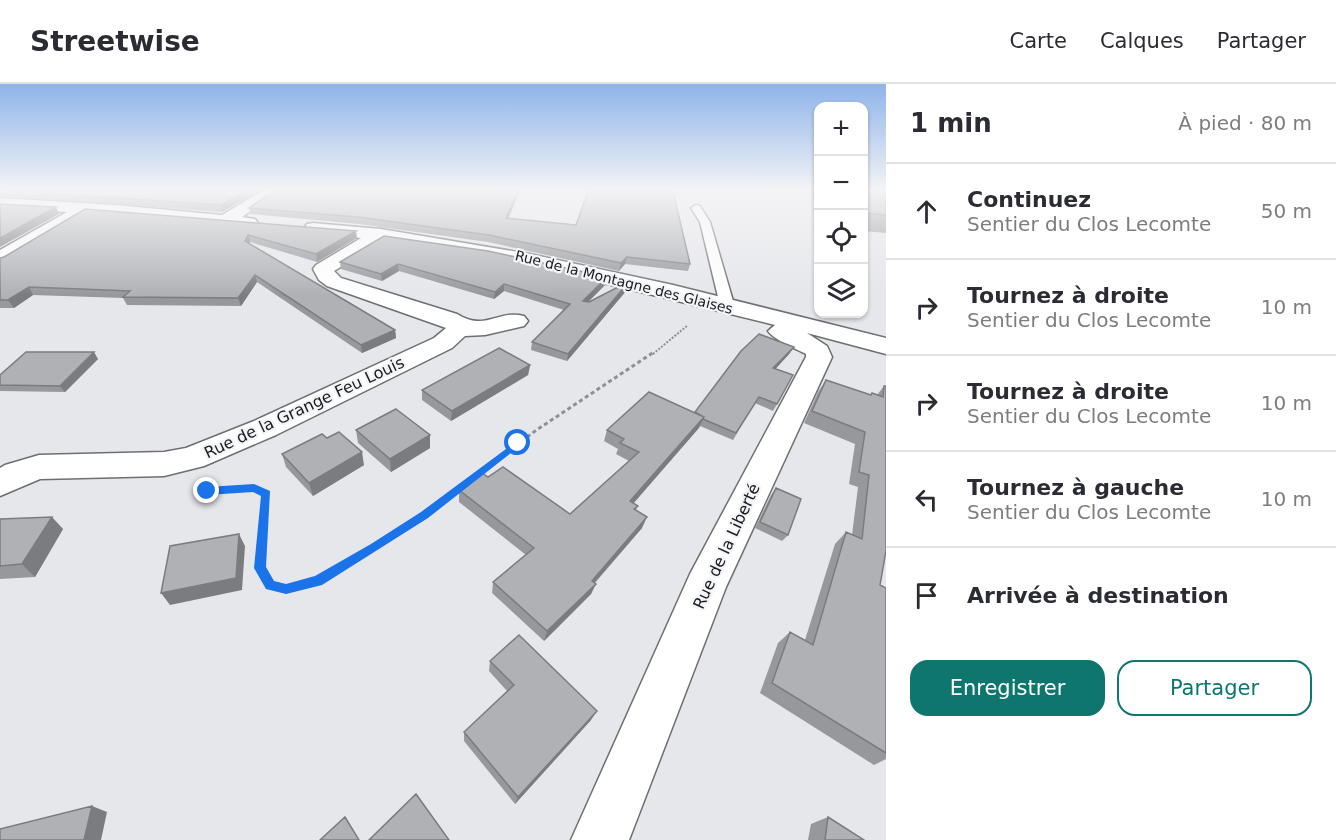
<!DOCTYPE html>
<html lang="fr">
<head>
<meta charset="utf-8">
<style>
  :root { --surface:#fff; --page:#f2f2f3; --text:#2b2b33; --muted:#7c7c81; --line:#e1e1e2; --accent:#0f766e }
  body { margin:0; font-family:"DejaVu Sans",sans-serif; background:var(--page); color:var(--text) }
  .controls { position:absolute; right:18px; top:18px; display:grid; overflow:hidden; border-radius:12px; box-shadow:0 2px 4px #0004 }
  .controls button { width:54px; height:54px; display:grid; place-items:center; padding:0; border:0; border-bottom:2px solid var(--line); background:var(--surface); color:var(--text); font:30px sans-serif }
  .stop { position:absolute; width:18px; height:18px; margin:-14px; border:4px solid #1a73e8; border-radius:50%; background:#fff }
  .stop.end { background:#1a73e8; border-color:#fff; box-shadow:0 2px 6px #0008 }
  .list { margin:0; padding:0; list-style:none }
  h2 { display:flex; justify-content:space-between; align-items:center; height:78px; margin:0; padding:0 24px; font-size:26px }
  h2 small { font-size:20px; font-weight:400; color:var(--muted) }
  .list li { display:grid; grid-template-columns:39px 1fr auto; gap:18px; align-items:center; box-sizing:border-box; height:96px; padding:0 24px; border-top:2px solid var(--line) }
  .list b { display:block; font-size:22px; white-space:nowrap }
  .list p { margin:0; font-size:20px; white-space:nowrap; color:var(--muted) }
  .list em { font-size:20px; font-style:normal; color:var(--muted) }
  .actions { display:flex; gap:12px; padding:18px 24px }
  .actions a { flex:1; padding:14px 0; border:2px solid var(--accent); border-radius:18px; text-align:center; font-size:21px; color:var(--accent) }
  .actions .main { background:var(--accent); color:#fff }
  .icon { flex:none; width:33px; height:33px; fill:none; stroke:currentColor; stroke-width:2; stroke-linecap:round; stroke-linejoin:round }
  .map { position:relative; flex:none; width:886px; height:756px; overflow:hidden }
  header { display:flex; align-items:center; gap:36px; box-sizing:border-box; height:84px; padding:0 30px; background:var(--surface); border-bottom:2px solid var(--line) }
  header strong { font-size:28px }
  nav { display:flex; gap:33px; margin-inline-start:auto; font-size:21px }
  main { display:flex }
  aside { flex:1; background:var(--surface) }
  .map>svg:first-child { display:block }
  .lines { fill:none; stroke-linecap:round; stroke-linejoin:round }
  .lane-casing { stroke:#6e6f72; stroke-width:3 }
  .street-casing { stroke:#6e6f72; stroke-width:3 }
  .path-far2 { stroke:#8f9093; stroke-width:2; stroke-dasharray:2 1.5; stroke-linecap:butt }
  .path-far1 { stroke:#8f9093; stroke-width:3; stroke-dasharray:4 3; stroke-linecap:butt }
  .path { stroke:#8f9093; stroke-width:4.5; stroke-dasharray:5 4; stroke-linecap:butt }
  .lane { fill:#fff; fill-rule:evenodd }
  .street { fill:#fff; fill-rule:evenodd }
  .wall { fill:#97989c }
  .shaded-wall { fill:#7b7c7f }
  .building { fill:#b0b1b5; stroke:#7b7c7f; stroke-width:1.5 }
  .route { fill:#1a73e8 }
  .labels { text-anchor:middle; stroke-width:4.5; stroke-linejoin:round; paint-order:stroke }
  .far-street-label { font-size:14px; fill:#1a1b1c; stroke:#f4f5f9 }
  .street-label { font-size:16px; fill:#1a1b1c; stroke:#f4f5f9 }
</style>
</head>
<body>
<header>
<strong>Streetwise</strong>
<nav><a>Carte</a><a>Calques</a><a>Partager</a></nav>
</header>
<main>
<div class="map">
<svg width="886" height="756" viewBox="0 0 886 756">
  <rect width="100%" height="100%" fill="#e6e7eb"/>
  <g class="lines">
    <g class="lane-casing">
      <path id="lane" d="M696,121L700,122L710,138L733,217L730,226H720L718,223L719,217L700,138L691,124Z"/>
    </g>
    <g class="street-casing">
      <path id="street" d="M263,107H280L242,133L255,135L258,139L255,143L249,144L88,129L7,178L0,180V166L67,128L0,124V114L116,121L222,131Z
        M313,139L381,145L530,170L673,201L886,254V270L807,249L827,262L832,273L726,503L629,756H571L690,490L806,273V270C795,264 774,256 768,247L775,241L530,181L383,157L334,187L341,194L457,230C486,248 498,225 524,232L528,237L524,242L485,251L465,252L452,264L276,351L204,382L164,392L40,395L0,412V384L5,381L39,371L164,368L186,364L254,337L434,254L446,244L327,202L319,196L313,185L316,181L361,154L307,148L304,144L307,140Z"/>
    </g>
    <path class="path-far2" d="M653,270L688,241"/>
    <path class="path-far1" d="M476,390L538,345L654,268"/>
    <path class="path" d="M195,407L254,404L267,410L260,484L270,501L289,503L307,501L346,482L396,450L478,389"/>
    <use href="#lane" class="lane"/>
    <use href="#street" class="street"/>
  </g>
  <path class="wall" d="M0,107H260L222,128L0,112Z
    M520,107L508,135L690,180L688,187L625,180L619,187L488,158L359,140L250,130L249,124Z
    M808,107H819V120Z
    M864,107H886V149L864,147Z
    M85,125L357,154L317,178L250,158L249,159L395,246L396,254L362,269L257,198L241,222L127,221L123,214L33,211L14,224H0V174L4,173Z
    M384,152L605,201L588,218H589L627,200L626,207L567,277L531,266L532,258L564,226L504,207L494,215L399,187L382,197L341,185L340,178Z
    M790,269L775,285L777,320L773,327L755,319L733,356L700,342L633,419L638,422L636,426L642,444L595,499L591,510L544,557L492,509L493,498L526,471L459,418V406L488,393L570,430L629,377L616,370L618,365L604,357L607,346L695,328Z
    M98,275L65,308L0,307V291Z
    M530,281L528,291L451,337L422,316V306Z
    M826,296L870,311L872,309L877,311L884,302L880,501L886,504V675L874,681L760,609L778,559L790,548L805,556L835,460L846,448L852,451L858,403L849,400L855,360L804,339L818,308Z
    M356,346L430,364L391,388L358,359Z
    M327,354L364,381L313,412L286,383L282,370Z
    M776,404L788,451L782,457L755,444L771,411Z
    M0,435L63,445L35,493L0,495Z
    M490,577L591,636L515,720L464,657V648L507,607L489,587Z
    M828,733L864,756H808L811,740Z"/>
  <path class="shaded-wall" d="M247,107H260L222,128L221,121Z
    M518,107H520L505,141L506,134Z
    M56,123L59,130L0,163V154Z
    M356,147L357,154L317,178L316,170Z
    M248,151L250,158L247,164L245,157Z
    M627,173L625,180L619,187L621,179Z
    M398,180L399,187L382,197L381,190Z
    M255,191L257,198L241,222L238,214Z
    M607,193L605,201L582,224L583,217Z
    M504,200V207L494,215L495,208Z
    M627,200L626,207L567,277L568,270Z
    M29,203L33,211L14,224L8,216Z
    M395,246L396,254L362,269L361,261Z
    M794,263L790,269L770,291L773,284Z
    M94,268L98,275L65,308L60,302Z
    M530,281L528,291L451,337L452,327Z
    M704,333L699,344L626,428L630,417Z
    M430,351V364L391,388L390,375Z
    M362,368L364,381L313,412L309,399Z
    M52,433L63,445L35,493L22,480Z
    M647,433L642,444L587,507L592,497Z
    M239,450L245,462L242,506L170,521L161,509Z
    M596,500L591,510L544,557L547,547Z
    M597,627L591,636L515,720L518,713Z
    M92,722L107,728L101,756H84Z"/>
  <path class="building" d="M11,107H247L221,121Z
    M273,107H518L506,134L576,141L588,107H673L690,180L627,173L621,179L489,151L358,133L249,124Z
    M864,107H886V131L864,129Z
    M0,120L56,123L0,154Z
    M85,125L356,147L316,170L248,151L245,157L395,246L361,261L255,191L238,214L123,213L130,207L29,203L8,216H0V174L4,173Z
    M384,152L488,167L607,193L583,217L589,218L626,199L627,200L568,270L532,258L570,220L504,200L495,208L398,180L381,190L340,178Z
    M759,250L794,263L773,284L793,291L777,320L759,313L736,349L703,335L704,333L695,328L741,267Z
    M499,264L530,281L452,327L422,306Z
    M26,268H94L60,302L0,301V291Z
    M826,296L871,311L872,309L883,313L884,302H886V467L880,501L886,504V669L772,599L790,548L813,561L846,448L862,455L869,391L859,388L865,348L812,327Z
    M649,308L704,333L630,417L638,422L634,425L647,433L592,497L596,500L547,547L493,498L534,464L459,406L482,389L488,393L503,383L570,430L639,368L620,359L624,355L607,346Z
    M396,325L430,351L390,375L356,346Z
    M339,348L362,368L309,399L282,370L322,350L327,354Z
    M776,404L801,415L788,451L760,438Z
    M52,433L22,480L0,482V435Z
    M239,450L236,494L161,509L170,462Z
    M519,551L597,627L518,713L464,648L514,601L490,577Z
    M416,710L449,756H369Z
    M92,722L84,756H0V745Z
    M345,733L359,756H320Z
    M828,733L864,756H825Z"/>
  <linearGradient id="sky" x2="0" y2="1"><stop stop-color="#8eb4ea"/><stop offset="0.5" stop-color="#f4f4f6"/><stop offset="1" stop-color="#f4f4f6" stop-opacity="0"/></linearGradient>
  <rect width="886" height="212" fill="url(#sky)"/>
  <path class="route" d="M518,356L521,357V361L428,434L322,501L286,510L266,505L254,484L261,412L253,408L207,411L201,407L207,403L254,400L270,407L266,483L274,497L286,500L315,492L371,460L421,428Z"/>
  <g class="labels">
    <g class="far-street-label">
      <text transform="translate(624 198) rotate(14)" y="5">Rue de la Montagne des Glaises</text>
    </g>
    <g class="street-label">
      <text transform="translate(304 323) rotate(-25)" y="6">Rue de la Grange Feu Louis</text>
      <text transform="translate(726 462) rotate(-65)" y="6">Rue de la Liberté</text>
    </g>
  </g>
</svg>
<div class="controls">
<button>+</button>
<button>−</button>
<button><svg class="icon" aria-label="locate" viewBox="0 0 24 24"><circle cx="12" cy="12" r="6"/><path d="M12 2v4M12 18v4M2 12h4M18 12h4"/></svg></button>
<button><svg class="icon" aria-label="layers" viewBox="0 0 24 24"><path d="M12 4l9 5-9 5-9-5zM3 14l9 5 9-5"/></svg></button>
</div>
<div class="stop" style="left:518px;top:359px"></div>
<div class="stop end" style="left:207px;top:407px"></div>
</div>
<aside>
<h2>1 min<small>À pied · 80 m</small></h2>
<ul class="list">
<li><svg class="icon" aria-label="ahead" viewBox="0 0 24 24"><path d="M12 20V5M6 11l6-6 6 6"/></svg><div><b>Continuez</b><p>Sentier du Clos Lecomte</p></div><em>50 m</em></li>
<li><svg class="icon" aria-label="right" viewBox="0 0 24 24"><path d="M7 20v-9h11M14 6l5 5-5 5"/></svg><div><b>Tournez à droite</b><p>Sentier du Clos Lecomte</p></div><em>10 m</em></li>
<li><svg class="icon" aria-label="right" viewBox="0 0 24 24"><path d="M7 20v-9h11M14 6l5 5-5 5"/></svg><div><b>Tournez à droite</b><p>Sentier du Clos Lecomte</p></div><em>10 m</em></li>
<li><svg class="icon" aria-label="left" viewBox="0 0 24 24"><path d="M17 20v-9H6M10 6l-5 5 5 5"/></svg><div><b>Tournez à gauche</b><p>Sentier du Clos Lecomte</p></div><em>10 m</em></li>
<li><svg class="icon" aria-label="arrive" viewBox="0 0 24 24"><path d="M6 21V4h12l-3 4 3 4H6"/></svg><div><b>Arrivée à destination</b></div></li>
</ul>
<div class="actions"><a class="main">Enregistrer</a><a>Partager</a></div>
</aside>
</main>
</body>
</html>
